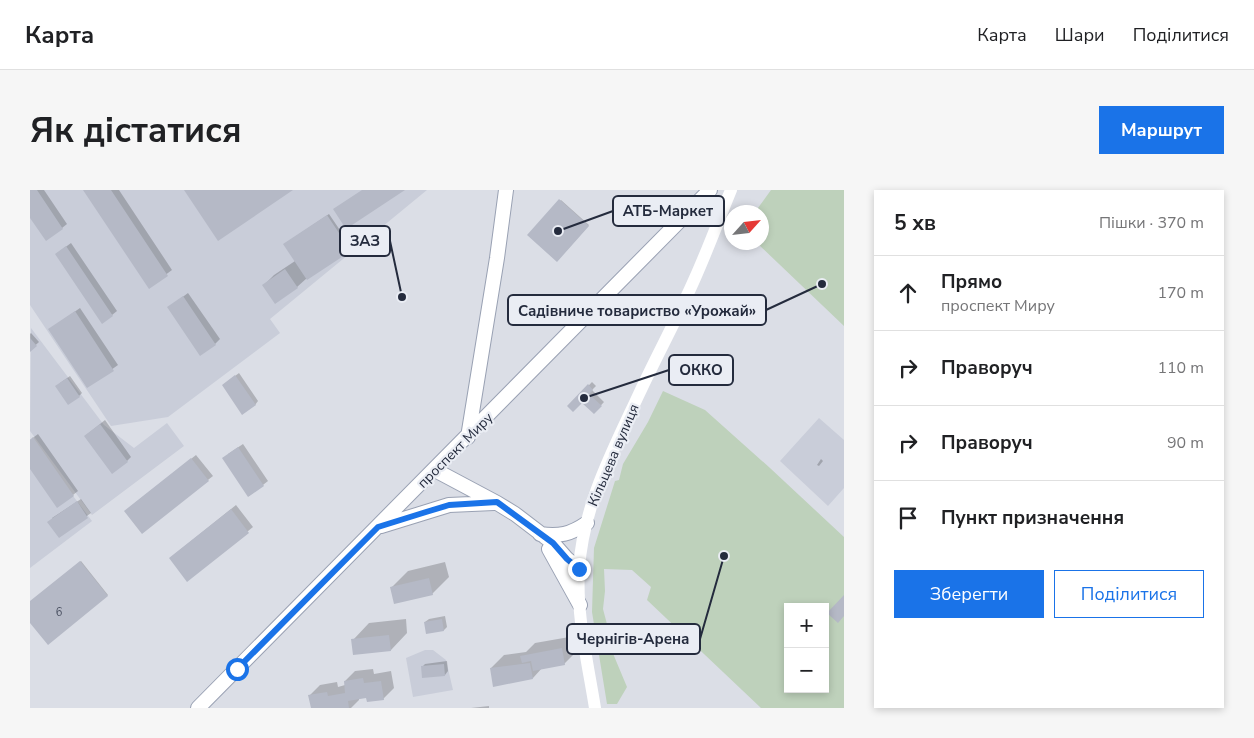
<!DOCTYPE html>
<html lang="uk">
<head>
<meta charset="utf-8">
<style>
  :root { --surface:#fff; --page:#f6f6f6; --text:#202124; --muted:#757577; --line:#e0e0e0; --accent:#1a73e8 }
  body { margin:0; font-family:"Nunito Sans",sans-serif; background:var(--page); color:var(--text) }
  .controls { position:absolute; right:15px; bottom:15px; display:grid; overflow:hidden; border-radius:0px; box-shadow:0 2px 8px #0003 }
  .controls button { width:45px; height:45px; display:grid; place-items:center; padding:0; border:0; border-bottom:1px solid var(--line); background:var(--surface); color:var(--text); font:25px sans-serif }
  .compass { position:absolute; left:694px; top:15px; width:45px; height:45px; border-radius:50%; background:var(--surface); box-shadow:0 2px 8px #0003; rotate:63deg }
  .stop { position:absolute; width:15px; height:15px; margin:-11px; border:4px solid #1a73e8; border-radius:50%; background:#fff }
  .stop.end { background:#1a73e8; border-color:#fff; box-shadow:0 1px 5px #0008 }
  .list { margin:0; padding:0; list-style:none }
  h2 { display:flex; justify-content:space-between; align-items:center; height:65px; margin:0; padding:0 20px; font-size:21px }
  h2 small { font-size:16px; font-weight:400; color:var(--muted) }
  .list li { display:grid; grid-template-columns:32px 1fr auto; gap:15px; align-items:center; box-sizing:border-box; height:75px; padding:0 20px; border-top:1px solid var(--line) }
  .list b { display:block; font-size:19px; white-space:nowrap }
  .list p { margin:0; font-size:16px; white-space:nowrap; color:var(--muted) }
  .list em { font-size:16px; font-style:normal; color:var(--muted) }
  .actions { display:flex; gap:10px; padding:15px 20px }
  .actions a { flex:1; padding:11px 0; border:1px solid var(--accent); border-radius:0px; text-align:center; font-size:18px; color:var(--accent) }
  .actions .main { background:var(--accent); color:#fff }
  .icon { flex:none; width:28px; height:28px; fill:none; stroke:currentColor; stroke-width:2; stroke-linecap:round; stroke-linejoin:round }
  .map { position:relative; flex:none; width:814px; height:518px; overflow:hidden; border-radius:0px }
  header { display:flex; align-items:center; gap:30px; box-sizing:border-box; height:70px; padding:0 25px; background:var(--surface); border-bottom:1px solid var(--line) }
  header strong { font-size:24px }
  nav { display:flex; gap:28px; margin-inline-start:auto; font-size:18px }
  .intro { display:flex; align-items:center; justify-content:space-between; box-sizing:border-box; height:120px; padding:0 30px }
  h1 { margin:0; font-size:35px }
  .button { padding:12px 22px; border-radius:0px; background:var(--accent); color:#fff; font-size:18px; font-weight:700 }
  main { display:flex; gap:30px; padding:0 30px }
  aside { flex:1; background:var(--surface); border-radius:0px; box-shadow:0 2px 8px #0003 }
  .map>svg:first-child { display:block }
  .built { fill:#c9cdd9 }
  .green { fill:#bed1bb; fill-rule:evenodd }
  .shadow { fill:#0003 }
  .building { fill:#b5b9c6 }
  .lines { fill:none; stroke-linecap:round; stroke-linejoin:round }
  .primary-casing { stroke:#99a1b3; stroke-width:16 }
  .secondary { stroke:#fff; stroke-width:12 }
  .primary { stroke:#fff; stroke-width:14 }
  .route { stroke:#1a73e8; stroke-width:6 }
  .labels { text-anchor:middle; stroke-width:4.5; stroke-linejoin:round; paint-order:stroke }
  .number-label { font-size:11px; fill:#484e5f }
  .street-label { font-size:14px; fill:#242b3d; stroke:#eaedf4 }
  .leader { fill:none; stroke:#242b3d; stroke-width:2 }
  .callout-dot { fill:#242b3d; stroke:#eaedf4; stroke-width:2 }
  .callout { fill:#eaedf4; stroke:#242b3d; stroke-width:2 }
  .callout-label { font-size:15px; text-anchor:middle; font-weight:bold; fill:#242b3d }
</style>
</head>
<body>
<header>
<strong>Карта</strong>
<nav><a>Карта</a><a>Шари</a><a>Поділитися</a></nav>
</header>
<div class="intro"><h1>Як дістатися</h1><a class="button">Маршрут</a></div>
<main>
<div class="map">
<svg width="814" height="518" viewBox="0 0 814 518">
  <rect width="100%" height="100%" fill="#dbdee6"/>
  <path class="built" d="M0,0H397L240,129L250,143L138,227L81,236L0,115Z
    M1,138L74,235L104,258L137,233L154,256L62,325L0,241Z
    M789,228L814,250V298L798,316L750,271Z
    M0,249L62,331L0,378Z
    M395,460H403L416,470L423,500L383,507L376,468Z"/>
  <path class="green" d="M741,0H814V136L727,53L732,52V22H725Z
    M633,201L675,220L740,278L814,347V518H731L617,410L621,397L602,380L574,379L575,401L573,419L578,438L579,454L597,497L587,514H577L562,422L564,358L585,291L589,290L593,274L618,232ZM758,417H795V499H758Z"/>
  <path class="shadow" d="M0,0H14L37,34L32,38L0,26Z
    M54,0H89L142,80L119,97Z
    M531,10L559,35L527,71L499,45Z
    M299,24L322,58L277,89V88L267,97L234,95L244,85L265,71L256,53Z
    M41,53L87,121L82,125L26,64Z
    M158,103L190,149L185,154L139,117Z
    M50,118L88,175L57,197L20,139Z
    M1,143L9,152L0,160V144Z
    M209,183L228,211L225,215L193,195Z
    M40,186L52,203L49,206L30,193Z
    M562,192L566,196L562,200L574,212L564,223L552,211L539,216Z
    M75,230L101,267L97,271L55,246Z
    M8,244L48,301L43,305L0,277V250Z
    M213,254L238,291L219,306L198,264Z
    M166,265L183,286L112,342L100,317Z
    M791,269L793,271L789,276L787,275Z
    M51,309L61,323L29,346L22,328Z
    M206,315L223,337L158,390L145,364Z
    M51,371L78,405L18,453L0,431V412Z
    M415,372L419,387L402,404L362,397L378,381Z
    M415,426L417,437L414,440L397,443L395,432L399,429Z
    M376,429L377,443L361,460L323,450L339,433Z
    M545,446L548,460L534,474L513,477L503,488L461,478L474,465L496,462L505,453Z
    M417,471L418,481L415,485L392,477L395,474Z
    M343,479L344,484L361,481L364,498L353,509L337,506L329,508V510L321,518H282L280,505L290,495L307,492L308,497L315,495V491L325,481Z
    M459,516V518H441Z"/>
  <path class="building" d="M0,0H7L33,39L16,51L0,28Z
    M53,0H81L138,86L119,99Z
    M154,0H263L188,51Z
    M332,0H375L316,39L303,19Z
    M529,9L559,36L527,72L497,45Z
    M297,25L321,61L277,90L253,54Z
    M36,56L83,126L72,134L25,64Z
    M255,79L268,98L245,114L232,95Z
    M153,106L186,155L170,166L137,117Z
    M45,121L84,181L57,198L18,139Z
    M0,148L7,156L0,162Z
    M205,185L226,215L212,225L192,195Z
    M37,188L50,207L38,215L25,196Z
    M558,194L563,200L559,204L572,216L564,224L552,213L543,222L537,216Z
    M70,234L98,272L82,284L54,246Z
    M3,247L44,306L27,318L0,279V250Z
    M208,257L234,296L218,307L192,268Z
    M161,268L179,291L112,344L94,321Z
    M47,311L58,328L29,348L17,332Z
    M201,319L219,343L157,392L139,368Z
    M50,371L78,406L18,455L0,433V411Z
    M399,388L403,405L364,414L360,397Z
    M814,405V426L808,433L797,423Z
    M412,429L414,441L396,444L394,432Z
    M359,445L361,461L323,465L321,449Z
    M532,458L535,475L503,481L501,471L492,473L490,466Z
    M500,473L503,489L463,497L460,478Z
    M414,474L415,486L392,488L391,476Z
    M333,488L334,493L351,491L354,510L337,512L336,508L318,511L319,518H281L278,505L297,502L298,506L315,503L314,491Z"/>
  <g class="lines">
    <g class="primary-casing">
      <path id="primary" d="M438,247L467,68L476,0
        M405,280L467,313L485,324L523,353L537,369L549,379
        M351,336L419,315L464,313
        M510,344C529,347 541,344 557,333
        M519,359L550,415
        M168,518L680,0"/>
    </g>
    <path class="secondary" d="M565,518C558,474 546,424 549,379C553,316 583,260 609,204C627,165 648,127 665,88C678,59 689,29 701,0"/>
    <use href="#primary" class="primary"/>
  </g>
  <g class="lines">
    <path class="route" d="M207,479L348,337L396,322L419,315L467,312L523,353L537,369L549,379"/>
  </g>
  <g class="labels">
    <g class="number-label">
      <text x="29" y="426">6</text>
    </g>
    <g class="street-label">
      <text transform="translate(425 260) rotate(-45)" y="5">проспект Миру</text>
      <text transform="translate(583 265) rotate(-67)" y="5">Кільцева вулиця</text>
    </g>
  </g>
  <path class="leader" d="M528 41L583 21M372 107L360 51M792 94L736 120M554 208L639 180M694 366L670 449"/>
  <g class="callout-dot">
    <circle cx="528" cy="41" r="5"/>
    <circle cx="372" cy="107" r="5"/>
    <circle cx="792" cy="94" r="5"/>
    <circle cx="554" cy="208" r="5"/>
    <circle cx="694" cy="366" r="5"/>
  </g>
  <g class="callout">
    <rect x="583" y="6" width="111" height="30" rx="5"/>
    <rect x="310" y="36" width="50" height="30" rx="5"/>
    <rect x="478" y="105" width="258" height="30" rx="5"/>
    <rect x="639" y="165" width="64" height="30" rx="5"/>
    <rect x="537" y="434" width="133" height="30" rx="5"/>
  </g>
  <g class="callout-label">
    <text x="638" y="26">АТБ-Маркет</text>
    <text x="335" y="56">ЗАЗ</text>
    <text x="607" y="126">Садівниче товариство «Урожай»</text>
    <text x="671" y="185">ОККО</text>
    <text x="603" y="454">Чернігів-Арена</text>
  </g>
</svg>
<div class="controls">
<button>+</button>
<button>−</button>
</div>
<svg class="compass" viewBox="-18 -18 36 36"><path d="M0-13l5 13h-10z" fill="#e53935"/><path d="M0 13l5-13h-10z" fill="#757577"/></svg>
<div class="stop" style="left:207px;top:479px"></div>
<div class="stop end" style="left:549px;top:379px"></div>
</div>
<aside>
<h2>5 хв<small>Пішки · 370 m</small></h2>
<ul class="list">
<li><svg class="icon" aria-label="ahead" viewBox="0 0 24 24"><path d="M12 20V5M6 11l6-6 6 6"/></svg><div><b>Прямо</b><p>проспект Миру</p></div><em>170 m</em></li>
<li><svg class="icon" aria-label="right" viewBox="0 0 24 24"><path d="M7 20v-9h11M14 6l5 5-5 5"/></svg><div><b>Праворуч</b></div><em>110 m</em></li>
<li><svg class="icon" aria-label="right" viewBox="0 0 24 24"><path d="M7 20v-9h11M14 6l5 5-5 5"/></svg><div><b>Праворуч</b></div><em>90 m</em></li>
<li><svg class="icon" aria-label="arrive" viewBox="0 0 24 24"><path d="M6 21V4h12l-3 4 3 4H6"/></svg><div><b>Пункт призначення</b></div></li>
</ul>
<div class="actions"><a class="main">Зберегти</a><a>Поділитися</a></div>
</aside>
</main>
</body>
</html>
